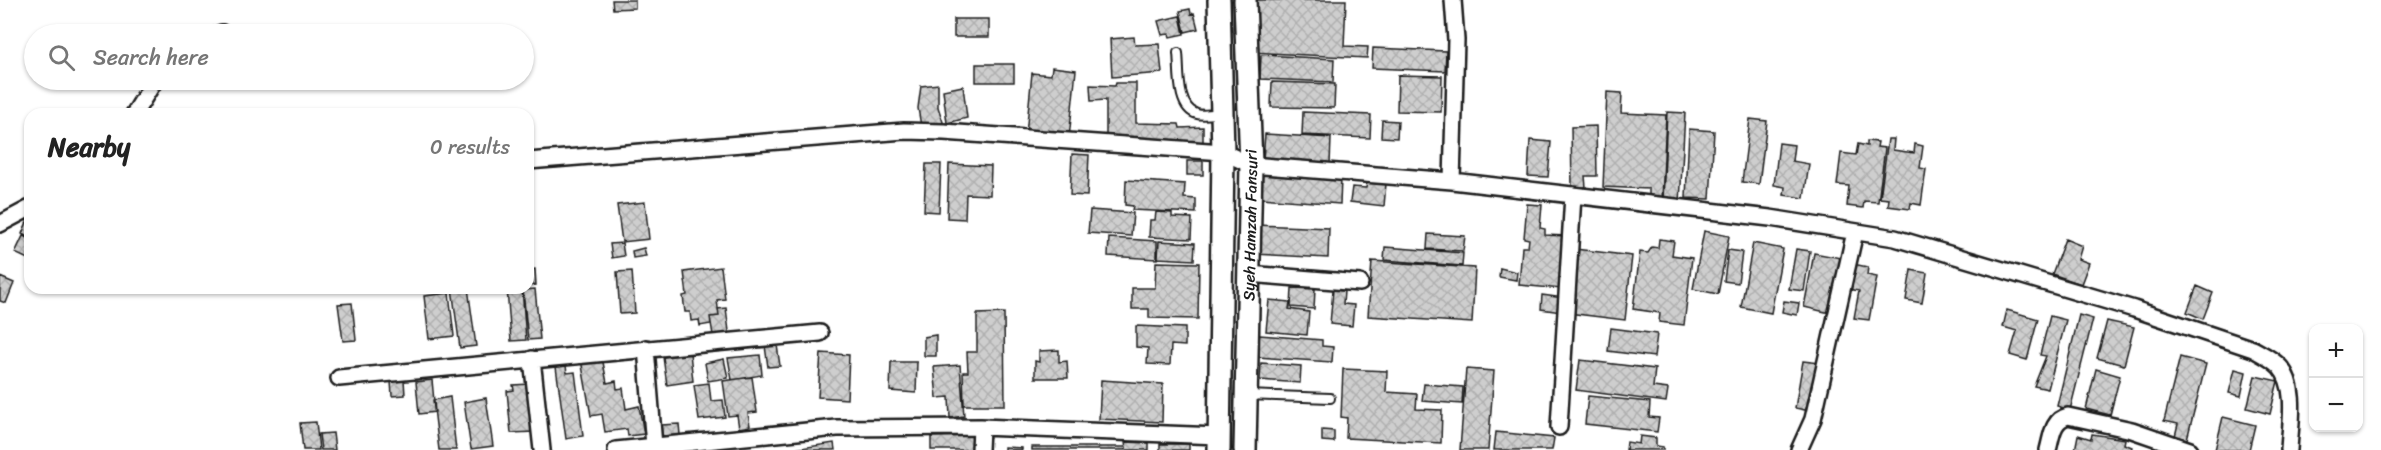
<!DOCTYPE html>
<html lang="en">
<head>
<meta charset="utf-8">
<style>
  :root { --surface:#fff; --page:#f6f6f6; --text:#222; --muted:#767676; --line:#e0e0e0 }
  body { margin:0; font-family:Sriracha,sans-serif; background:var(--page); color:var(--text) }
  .controls { position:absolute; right:18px; bottom:18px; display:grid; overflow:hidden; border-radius:12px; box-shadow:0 2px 4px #0004 }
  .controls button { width:54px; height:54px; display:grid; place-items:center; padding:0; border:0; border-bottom:2px solid var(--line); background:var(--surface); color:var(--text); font:30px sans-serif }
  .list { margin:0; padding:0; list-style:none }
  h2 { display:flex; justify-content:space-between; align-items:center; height:78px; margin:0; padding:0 24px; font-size:26px }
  h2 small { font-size:20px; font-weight:400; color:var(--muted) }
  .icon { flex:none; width:33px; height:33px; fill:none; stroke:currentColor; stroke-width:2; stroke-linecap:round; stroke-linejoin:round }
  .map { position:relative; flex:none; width:2381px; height:450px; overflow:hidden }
  .search { position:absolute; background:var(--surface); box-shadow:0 2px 4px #0004; left:24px; top:24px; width:510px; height:66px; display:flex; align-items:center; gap:15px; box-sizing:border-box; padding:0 21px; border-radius:33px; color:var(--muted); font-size:22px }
  .panel { position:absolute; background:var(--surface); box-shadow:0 2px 4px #0004; left:24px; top:108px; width:510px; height:186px; border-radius:18px }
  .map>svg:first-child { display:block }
  .building { fill:url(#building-cross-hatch); stroke:#1c1c1c; stroke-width:1.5 }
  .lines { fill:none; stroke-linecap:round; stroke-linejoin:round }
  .service-casing { stroke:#1c1c1c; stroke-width:12 }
  .minor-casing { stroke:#1c1c1c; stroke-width:20 }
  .secondary-casing { stroke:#1c1c1c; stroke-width:26 }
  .service { stroke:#fff; stroke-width:8 }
  .minor { stroke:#fff; stroke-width:15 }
  .secondary { stroke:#fff; stroke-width:21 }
  .labels { text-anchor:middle; stroke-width:4.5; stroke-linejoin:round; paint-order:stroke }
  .street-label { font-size:16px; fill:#1c1c1c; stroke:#fff }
</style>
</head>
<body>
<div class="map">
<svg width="2381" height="450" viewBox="0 0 2381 450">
  <defs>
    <pattern id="building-cross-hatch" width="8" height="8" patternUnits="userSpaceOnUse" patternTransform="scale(1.5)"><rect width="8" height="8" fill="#cecece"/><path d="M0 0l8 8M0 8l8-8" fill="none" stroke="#b0b0b0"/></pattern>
  </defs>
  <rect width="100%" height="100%" fill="#fff"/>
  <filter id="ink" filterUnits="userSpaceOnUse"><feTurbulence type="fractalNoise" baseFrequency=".0167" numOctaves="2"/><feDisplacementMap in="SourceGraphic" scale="12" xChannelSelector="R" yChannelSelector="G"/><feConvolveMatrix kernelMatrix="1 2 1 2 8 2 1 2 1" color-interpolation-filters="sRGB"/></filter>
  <g filter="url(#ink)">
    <path class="building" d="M612,0H635V8L613,9Z
      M1252,0H1346L1344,46L1368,47L1367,58L1250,52Z
      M1190,9L1191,14L1194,13L1198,29L1185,32L1180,11Z
      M1180,16L1184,34L1170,37L1169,34L1162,35L1158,21Z
      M954,19H989V37H954Z
      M1134,37L1135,45L1159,44L1162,73L1112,77L1110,39Z
      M1373,48L1446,51L1445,71L1372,68Z
      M1261,55L1334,59L1333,82L1260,79Z
      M976,64H1014V82H976Z
      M1052,67L1076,70L1069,138L1026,134L1032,73L1051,75Z
      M1398,75L1442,76L1441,112L1397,111Z
      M1272,82L1335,84L1334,108L1271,107Z
      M1116,83H1136V123L1179,124L1180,128L1203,127V145L1106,138V100L1091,101L1090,85L1115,86Z
      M938,84V107L944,125L921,126L918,108L921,86Z
      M963,86L967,118L947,123L943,90Z
      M1607,92L1622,93L1621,113L1666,115L1662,199L1649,198V189L1603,187Z
      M1303,112L1371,115L1370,138L1302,135Z
      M1667,112L1685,113L1680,202L1663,201Z
      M1750,119L1767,121L1759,184L1742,182Z
      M1382,120L1398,121L1397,138L1381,137Z
      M1596,126L1597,176H1585L1586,187H1572L1571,127Z
      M1689,129L1714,131L1710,199L1686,198Z
      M1265,134L1331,138L1330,164L1263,160Z
      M1888,139H1894L1893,150L1914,153L1915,144L1923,146L1920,168L1926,169L1921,205L1911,203L1910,209L1888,206L1889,199L1880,198Z
      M1530,140L1551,142L1548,177L1528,176Z
      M1867,141L1878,142L1877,147L1885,148L1878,202L1864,201L1863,208L1847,206L1849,186L1837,185L1841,153L1856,155L1858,144L1867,146Z
      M1779,143L1794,145L1792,161L1809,164L1804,198L1784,195L1785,187L1774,185Z
      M1072,154L1089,155L1087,196L1070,195Z
      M1187,161H1203V175H1187Z
      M926,164H941L939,212L924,211Z
      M949,164L991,166L990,195L966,194L965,219L947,218Z
      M1262,175L1341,179L1340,204L1261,198Z
      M1126,180L1185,184L1184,198L1196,199V213L1132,210L1133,206L1125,205Z
      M1367,182L1386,184L1384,206L1350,202L1352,187L1366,188Z
      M645,202L649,239L622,242L617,205Z
      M1527,204L1542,205L1540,228L1545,229V235L1566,236L1562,289L1519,285L1522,247H1528L1529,239L1524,238Z
      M1090,210L1133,213L1131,236L1088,233Z
      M1156,212L1172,213V217L1192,218L1191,239L1149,237L1150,220H1155Z
      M27,222L30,223V238L22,234Z
      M1256,225L1329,228L1328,258L1254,254Z
      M1704,231L1729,236L1718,294L1693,289Z
      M1428,234L1465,236L1463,251L1427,249Z
      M23,236L30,239V260L15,253Z
      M1109,238L1157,241V259L1108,256Z
      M1659,239L1674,241L1672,255L1692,258L1684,325L1659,322L1660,313L1633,309L1640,252L1648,253L1652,247L1658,248Z
      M2065,239L2082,246L2078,259L2089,263L2081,284L2052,274Z
      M1159,241L1195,243L1194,260L1158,258Z
      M622,243L624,256L612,258L610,244Z
      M1753,243L1783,249L1771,313L1741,307Z
      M1385,247L1463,253L1462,266L1384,260Z
      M644,248L646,256L633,258L632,251Z
      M1575,249L1632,256L1625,320L1568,313Z
      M1796,249L1810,251L1804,291L1789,289Z
      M1728,250L1742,252L1738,283L1724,281Z
      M1814,253L1841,258L1830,313L1804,307Z
      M1372,261L1475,268L1472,323L1368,316Z
      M1156,262L1199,263L1198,319L1149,318V309H1132V288H1155Z
      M1853,264L1868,267L1867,275L1877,277L1869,320L1854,318L1859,291L1848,289Z
      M721,267L725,299L717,300L719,316L710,317L711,324L700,326L699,320L691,321L690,312H685L683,296L687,295L684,272Z
      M1500,268L1517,272L1516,280L1499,277Z
      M535,269L536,285L528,286V270Z
      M1911,270L1927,273L1922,303L1906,300Z
      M632,271L635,313L620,314L617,272Z
      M0,277L14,283L6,303L0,301Z
      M2197,286L2213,293L2203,319L2187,312Z
      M452,288H468L476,346L460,348Z
      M507,288H522L526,340L511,341Z
      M1292,288L1315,289L1314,309L1291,307Z
      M535,289L540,339L528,340L523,290Z
      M1333,290L1344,291L1343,304L1354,305L1352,326L1330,324Z
      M449,293L454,336L429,339L424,296Z
      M1542,295L1563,298L1561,312L1541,309Z
      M1269,300L1290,302L1289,309L1309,312L1307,335L1266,331Z
      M1784,301L1799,303L1797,315L1782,312Z
      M352,303L356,340L343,341L338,304Z
      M726,308L730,339L714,341L710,317L719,316L718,309Z
      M2007,310L2038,319L2027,360L2010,355L2017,331L2003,327Z
      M1004,313L1005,405H964L963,372H968L967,352H977V314Z
      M2079,315L2093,319L2070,410L2057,406Z
      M2050,316L2066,320L2048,389L2034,386L2046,356L2040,355Z
      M2107,321L2134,327L2124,365L2097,358Z
      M1136,326L1185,328V346L1171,345L1170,365L1147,364L1148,348L1136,347Z
      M1611,328L1657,334L1654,357L1608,351Z
      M936,335V356H924V337Z
      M1259,335L1322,340V346L1333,347L1332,362L1257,357Z
      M777,345L780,366L768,367L765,346Z
      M1059,350V362L1067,361L1068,378H1035V361L1039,362V351Z
      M690,353L693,381L667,385L663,357Z
      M821,353L849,355L847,399L818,397Z
      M760,355L762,375L732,380L728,358Z
      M602,357L607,383L616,381L617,389L623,388L626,409L639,406L644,434L628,436L627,429L605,432L602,414L591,416L581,360Z
      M2180,357L2206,364L2187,439L2175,436L2178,424L2164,421Z
      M724,359L728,378L708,381L705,363Z
      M1580,360L1655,369L1653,387L1668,389L1666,402L1576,390Z
      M1803,361L1819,363L1810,411L1795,408Z
      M891,362H917L916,393L890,391Z
      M1261,363L1301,366L1300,383L1260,380Z
      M960,365L964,416L950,418L949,397L937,398L934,367Z
      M566,366L567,373L575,372L583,436L566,439L556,367Z
      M1343,369L1387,371L1386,392L1417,394L1416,409L1442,410L1441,443L1346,438L1347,418L1341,417Z
      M1466,369L1494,371L1488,450H1460Z
      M2096,369L2120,376L2110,415L2086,409Z
      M2235,369L2246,372L2241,396L2229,393Z
      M2255,376L2278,381L2270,414L2247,408Z
      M752,377L757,412L748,413L750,426L739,428L737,415L728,416L723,381Z
      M404,380L405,395L392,396L391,381Z
      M432,380L435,412L419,414L416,382Z
      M1101,380L1163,384L1162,422L1099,419Z
      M709,383L711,401L723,400L725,417L699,420L694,385Z
      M530,384L534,432L511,433L507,391L514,390L513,385Z
      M1424,384L1463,387L1462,404L1422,401Z
      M1588,396L1650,402L1649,417L1659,418L1657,432L1585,424Z
      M450,397L456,450H439L433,400Z
      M486,398L493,446L471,449L464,402Z
      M2223,417L2255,425L2249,450H2215Z
      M316,422L319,450H303L300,423Z
      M679,424L680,435L662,436L661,425Z
      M1322,430L1334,431V442L1322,441Z
      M1496,432L1554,438L1552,450H1494Z
      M333,433L335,450H321L319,434Z
      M2092,434L2125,439L2124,444L2132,447L2131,450H2075L2078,435L2091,439Z
      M975,436V450H931V437Z
      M1640,436L1656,438V446L1663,447V450H1626L1627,442L1639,444Z
      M1125,442L1149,443V450H1126Z
      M834,443L835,450H788Z
      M1160,444H1189V450H1160Z
      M1004,447L1022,448V450H1004Z
      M1032,447H1126V450H1032Z"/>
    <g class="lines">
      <g class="service-casing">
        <path id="service" d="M1178,53C1180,70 1176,108 1197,114C1203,116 1213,114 1221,113
          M1248,395L1330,398"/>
      </g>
      <g class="minor-casing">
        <path id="minor" d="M219,34L222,33
          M134,114L155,80
          M528,161L904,131L944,132L1223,152L1251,165L1452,181L1770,218L1895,238L2134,309L2253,349C2262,354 2273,359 2280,367C2298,387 2290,426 2289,450
          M1452,181L1456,40L1453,0
          M0,224L30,208
          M1249,274L1360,283
          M646,348L654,446
          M532,359L542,450
          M339,378L820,333
          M981,427L1219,436
          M1559,427L1573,195
          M616,450L837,428L981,427L980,450
          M1799,450L1813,419L1855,232
          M2048,450C2052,436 2052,420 2068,416L2132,430L2190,450"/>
      </g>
      <g class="secondary-casing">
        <g id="secondary">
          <path d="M1219,450L1223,152L1219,0"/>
          <path id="s1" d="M1245,450L1251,165L1245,0"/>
        </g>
      </g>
      <use href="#service" class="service"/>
      <use href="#minor" class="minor"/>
      <use href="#secondary" class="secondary"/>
    </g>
  </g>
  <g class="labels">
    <g class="street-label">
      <text dy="6" stroke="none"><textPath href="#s1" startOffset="225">Syeh Hamzah Fansuri</textPath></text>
    </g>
  </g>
</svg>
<div class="controls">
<button>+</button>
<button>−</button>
</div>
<div class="search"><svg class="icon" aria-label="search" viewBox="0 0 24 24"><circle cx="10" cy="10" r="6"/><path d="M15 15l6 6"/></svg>Search here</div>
<section class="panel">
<h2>Nearby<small>0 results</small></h2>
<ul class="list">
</ul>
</section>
</div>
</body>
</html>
